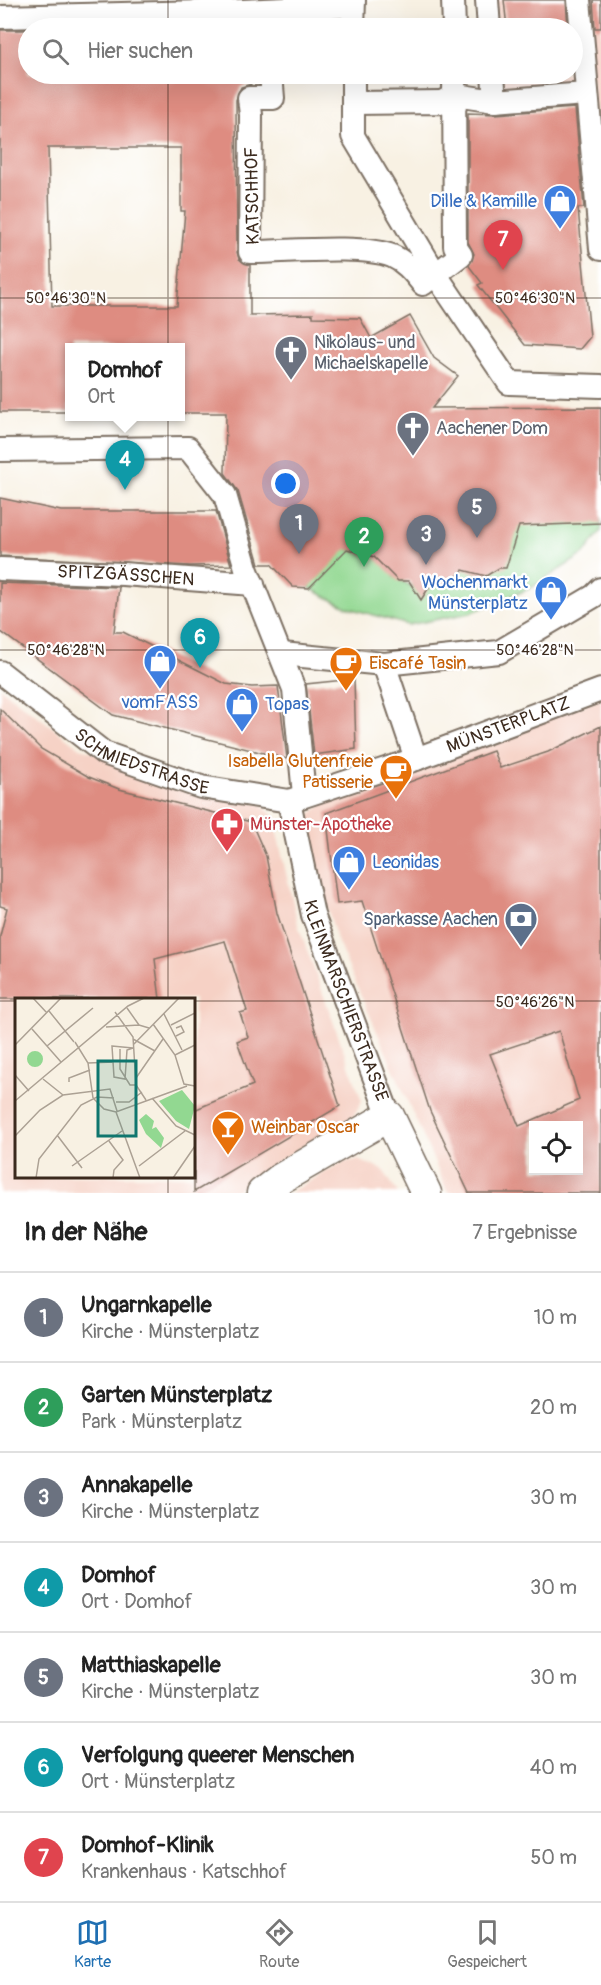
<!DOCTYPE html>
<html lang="de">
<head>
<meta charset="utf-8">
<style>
  :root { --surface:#fff; --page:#f6f6f6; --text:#222; --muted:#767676; --line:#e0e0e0; --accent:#1f6fb2 }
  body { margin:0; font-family:Pangolin,sans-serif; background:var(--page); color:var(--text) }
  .controls { position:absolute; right:18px; bottom:18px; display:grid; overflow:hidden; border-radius:0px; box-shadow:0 6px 24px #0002 }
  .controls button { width:54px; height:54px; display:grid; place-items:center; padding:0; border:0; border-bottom:2px solid var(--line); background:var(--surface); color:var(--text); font:30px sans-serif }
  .you { position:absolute; left:286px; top:484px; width:21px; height:21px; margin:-15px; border:4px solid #fff; border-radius:50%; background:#1a73e8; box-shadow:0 0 0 9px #1a73e833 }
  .badge { display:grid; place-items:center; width:39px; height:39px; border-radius:50%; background:var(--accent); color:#fff; font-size:20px; font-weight:700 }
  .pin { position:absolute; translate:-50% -50px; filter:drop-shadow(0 2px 3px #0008) }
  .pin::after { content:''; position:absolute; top:32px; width:21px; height:18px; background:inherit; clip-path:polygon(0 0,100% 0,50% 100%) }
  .popup { position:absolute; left:65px; top:343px; width:120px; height:78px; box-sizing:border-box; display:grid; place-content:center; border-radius:0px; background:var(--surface); filter:drop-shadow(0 2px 4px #0005); font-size:20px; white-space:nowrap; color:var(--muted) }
  .popup b { font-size:22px; color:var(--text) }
  .popup::after { content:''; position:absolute; left:50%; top:100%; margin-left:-12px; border:12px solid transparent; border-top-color:var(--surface) }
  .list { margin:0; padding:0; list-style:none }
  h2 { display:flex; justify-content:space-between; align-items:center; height:78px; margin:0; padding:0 24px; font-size:26px }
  h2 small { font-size:20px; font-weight:400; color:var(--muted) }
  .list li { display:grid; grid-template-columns:39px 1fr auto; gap:18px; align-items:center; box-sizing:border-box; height:90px; padding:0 24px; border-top:2px solid var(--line) }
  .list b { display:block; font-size:22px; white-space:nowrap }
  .list p { margin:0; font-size:20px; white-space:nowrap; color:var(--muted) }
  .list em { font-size:20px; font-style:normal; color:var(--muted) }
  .icon { flex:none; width:33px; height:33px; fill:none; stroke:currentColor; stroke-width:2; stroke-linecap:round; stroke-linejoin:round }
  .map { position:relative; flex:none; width:601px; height:1193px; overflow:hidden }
  .search { position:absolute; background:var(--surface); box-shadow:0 6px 24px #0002; left:18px; right:18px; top:18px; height:66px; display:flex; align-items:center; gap:15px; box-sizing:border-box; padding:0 21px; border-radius:33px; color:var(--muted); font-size:22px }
  .sheet { height:708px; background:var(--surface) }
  nav { display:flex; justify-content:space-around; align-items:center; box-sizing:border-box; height:84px; border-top:2px solid var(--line); background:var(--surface); font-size:16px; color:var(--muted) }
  nav a { display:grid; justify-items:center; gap:3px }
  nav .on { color:var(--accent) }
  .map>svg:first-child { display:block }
  .built { fill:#f6d1c5; fill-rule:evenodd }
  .green { fill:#92d891; stroke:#668158; stroke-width:1.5 }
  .building { fill:#de8c81; fill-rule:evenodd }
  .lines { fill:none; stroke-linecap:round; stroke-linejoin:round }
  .pedestrian-casing { stroke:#7d7063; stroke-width:26 }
  .minor-casing { stroke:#7d7063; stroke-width:33 }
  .pedestrian { stroke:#fff; stroke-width:22 }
  .minor { stroke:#fff; stroke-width:30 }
  .ticks { fill:none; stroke:#3b2a1e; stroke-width:1.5; stroke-opacity:0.45 }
  .labels { text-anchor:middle; stroke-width:4.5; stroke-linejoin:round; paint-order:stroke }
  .street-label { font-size:18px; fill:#3b2a1e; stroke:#fff }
  .shop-label { font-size:18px; fill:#366cbe; stroke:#fff; text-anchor:end }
  .worship-label { font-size:18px; fill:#5b616d; stroke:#fff; text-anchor:start }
  .food-label { font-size:18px; fill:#c56008; stroke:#fff; text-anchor:start }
  .health-label { font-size:18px; fill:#be3a42; stroke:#fff; text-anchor:start }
  .service-label { font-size:18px; fill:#4e5e75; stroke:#fff; text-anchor:end }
  .inset-road { fill:none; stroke:#aca194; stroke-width:1.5 }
  .view { fill:#0f766e; fill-opacity:0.15; stroke:#0f766e; stroke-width:3 }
  .inset-edge { fill:none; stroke:#3b2a1e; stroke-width:3 }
  .ticks-label { font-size:15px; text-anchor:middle; fill:#3b2a1e; stroke:#fff; stroke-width:4.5; stroke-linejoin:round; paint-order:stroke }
</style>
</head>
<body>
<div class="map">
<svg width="601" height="1193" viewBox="0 0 601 1193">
  <rect width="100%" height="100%" fill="#fff"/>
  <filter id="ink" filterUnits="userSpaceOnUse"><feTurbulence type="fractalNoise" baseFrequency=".0167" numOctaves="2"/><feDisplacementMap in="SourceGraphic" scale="12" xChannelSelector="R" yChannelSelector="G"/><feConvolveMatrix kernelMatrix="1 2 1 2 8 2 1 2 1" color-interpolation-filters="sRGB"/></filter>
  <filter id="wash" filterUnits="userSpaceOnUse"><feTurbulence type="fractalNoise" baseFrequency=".008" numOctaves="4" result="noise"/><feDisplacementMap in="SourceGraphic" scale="24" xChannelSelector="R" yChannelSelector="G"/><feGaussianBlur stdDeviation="1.35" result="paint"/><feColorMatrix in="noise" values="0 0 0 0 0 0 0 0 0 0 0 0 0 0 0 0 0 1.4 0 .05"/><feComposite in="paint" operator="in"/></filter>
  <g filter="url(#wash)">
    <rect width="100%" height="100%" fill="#f8f1e3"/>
    <path class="built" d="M495,0H601V175L592,78L521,91L503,84L502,74H572V28H498Z
      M0,688L80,748L261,804L273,816L298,925L362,1101L353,1117L285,1157L232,1193H0ZM16,999H194V1176H16Z
      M601,699V1193H448L338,943L317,873L309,826L310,814L333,797ZM534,1126H578V1170H534Z
      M358,1160L383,1170L398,1193H289L343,1162Z"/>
    <path class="green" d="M601,518V531L584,554L531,588L470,613L408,625L346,607L309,588L338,545L366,556L400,558L394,577L417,589V594L421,596L424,590L445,581L448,584L452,582L453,557L477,573L517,524Z"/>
    <g id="blocks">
      <path class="building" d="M504,0H566L568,28H507Z
        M593,0H601V28H595Z
        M0,30H28V74H251V84L241,87L236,100L237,252L239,259L250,265V315L313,314V317L360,318L371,338L410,316L434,358L458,376L432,408L601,407V523L519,526L506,568H499L486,576L463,570L450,584H431L421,600L409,581H398L374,557L347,549L309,588L293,587L271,564H259L238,491L225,473L226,413H180V348H69V412H0ZM48,148H181V211H185L177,306H52Z
        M575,108L584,208H578L590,337L580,349L525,345L478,285L482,283L469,266L474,254L468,242V113L496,114Z
        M0,498L61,511H216L231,565L190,566L0,556Z
        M0,583L119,587L114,632H123L226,684L252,687L278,686L287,759L113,715L0,631Z
        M354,679L356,749L314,755L306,684Z
        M0,709L41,749L89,777L119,789L251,822L266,856L277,913L340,1106L194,1192V1110L253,1085L237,1041L248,1037L240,1013L247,1011L225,941L155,959L160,999H0V936L7,908L0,906Z
        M601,726V1193H469L430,1111L362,901L337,904L326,813L493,751L500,768L548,752ZM559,1031L579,1100L519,1126L490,1054ZM534,1125H579V1170H534Z"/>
    </g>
  </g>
  <g filter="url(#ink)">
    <use href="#blocks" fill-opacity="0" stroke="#7d7063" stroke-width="1.5"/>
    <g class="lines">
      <g class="pedestrian-casing">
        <g id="pedestrian">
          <path d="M453,0L454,28"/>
          <path d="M487,0L489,28"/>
          <path d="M579,0L601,249"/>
          <path d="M0,17L243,11L353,6"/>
          <path d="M353,28L354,0"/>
          <path d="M271,74L273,98H249L251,115L250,252C283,252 363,244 392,256C406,262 414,273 423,284L461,255L455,246L454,74"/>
          <path d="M353,74V136L436,275L509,383L601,386"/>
          <path d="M493,74L495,101L586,94"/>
          <path d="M442,102L455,95L495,101"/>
          <path d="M353,103L442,102L455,106"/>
          <path d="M0,450L188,448L225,495L246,568L294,689L304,795"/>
          <path id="s1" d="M0,569L123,574L253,584"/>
          <path d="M282,654L384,664L499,652L594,596L601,589"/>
          <path d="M384,664L416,759"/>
          <path id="s2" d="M0,672L104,753L201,787L289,801L416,759L601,690"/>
          <path id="s3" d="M289,801L313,915L389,1116"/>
        </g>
      </g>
      <g class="minor-casing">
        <path id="minor" d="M262,1193L280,1179L389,1116L426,1193"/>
      </g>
      <use href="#pedestrian" class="pedestrian"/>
      <use href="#minor" class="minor"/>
    </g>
  </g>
  <path class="ticks" d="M168,0V28M168,74V999M0,298H601M0,650H601M0,1001H16M194,1001H601M168,1176V1193"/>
  <defs>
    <g id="shop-pin" transform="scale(1.725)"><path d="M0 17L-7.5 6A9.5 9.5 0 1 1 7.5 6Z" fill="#3f7fe0" stroke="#fff"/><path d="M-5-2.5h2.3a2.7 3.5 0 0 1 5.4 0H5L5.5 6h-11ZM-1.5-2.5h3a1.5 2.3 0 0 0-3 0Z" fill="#fff"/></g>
    <g id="church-pin" transform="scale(1.725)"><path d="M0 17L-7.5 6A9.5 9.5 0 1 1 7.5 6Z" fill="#6b7280" stroke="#fff"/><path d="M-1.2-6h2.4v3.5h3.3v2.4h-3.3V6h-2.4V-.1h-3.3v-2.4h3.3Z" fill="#fff"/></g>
    <g id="cafe-pin" transform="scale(1.725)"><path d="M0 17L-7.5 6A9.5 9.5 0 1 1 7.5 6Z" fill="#e8710a" stroke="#fff"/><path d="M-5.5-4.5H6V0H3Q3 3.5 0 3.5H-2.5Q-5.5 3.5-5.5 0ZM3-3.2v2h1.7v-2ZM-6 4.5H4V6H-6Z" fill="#fff"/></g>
    <g id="pharmacy-pin" transform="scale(1.725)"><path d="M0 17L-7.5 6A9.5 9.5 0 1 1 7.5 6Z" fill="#e0444e" stroke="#fff"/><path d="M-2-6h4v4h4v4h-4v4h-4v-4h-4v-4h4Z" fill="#fff"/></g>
    <g id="bank-pin" transform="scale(1.725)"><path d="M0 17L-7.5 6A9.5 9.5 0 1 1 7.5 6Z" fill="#5c6f8a" stroke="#fff"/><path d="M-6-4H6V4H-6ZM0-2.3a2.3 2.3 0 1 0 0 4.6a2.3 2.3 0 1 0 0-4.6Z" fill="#fff"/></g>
    <g id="bar-pin" transform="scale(1.725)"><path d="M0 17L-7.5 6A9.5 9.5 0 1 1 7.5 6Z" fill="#e8710a" stroke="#fff"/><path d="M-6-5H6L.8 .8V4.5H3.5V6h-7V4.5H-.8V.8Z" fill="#fff"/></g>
  </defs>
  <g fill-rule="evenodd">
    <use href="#shop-pin" x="560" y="201"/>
    <use href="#church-pin" x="291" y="352"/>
    <use href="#church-pin" x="413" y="428"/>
    <use href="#shop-pin" x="551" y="592"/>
    <use href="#shop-pin" x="160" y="661"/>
    <use href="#cafe-pin" x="346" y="663"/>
    <use href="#shop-pin" x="242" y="704"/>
    <use href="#cafe-pin" x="396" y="771"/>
    <use href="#pharmacy-pin" x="227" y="824"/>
    <use href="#shop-pin" x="349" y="862"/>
    <use href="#bank-pin" x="521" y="919"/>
    <use href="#bar-pin" x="228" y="1127"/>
  </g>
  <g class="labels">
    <g class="street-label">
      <text transform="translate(252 196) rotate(-91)" y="6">KATSCHHOF</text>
      <text dy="6" stroke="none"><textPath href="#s1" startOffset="126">SPITZGÄSSCHEN</textPath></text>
      <text dy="6" stroke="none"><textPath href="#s2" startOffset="556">MÜNSTERPLATZ</textPath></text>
      <text dy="6" stroke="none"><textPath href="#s2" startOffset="170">SCHMIEDSTRASSE</textPath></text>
      <text dy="6" stroke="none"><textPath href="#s3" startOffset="208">KLEINMARSCHIERSTRASSE</textPath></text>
    </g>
    <g class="shop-label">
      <text x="537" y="207">Dille &amp; Kamille</text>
      <text x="528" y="588">Wochenmarkt<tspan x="528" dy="21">Münsterplatz</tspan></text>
      <text x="160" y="708" text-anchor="middle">vomFASS</text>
      <text x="265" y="710" text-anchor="start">Topas</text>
      <text x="372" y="868" text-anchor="start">Leonidas</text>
    </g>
    <g class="worship-label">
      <text x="314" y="348">Nikolaus- und<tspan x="314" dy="21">Michaelskapelle</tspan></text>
      <text x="436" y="434">Aachener Dom</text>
    </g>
    <g class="food-label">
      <text x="369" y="669">Eiscafé Tasin</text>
      <text x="373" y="767" text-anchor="end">Isabella Glutenfreie<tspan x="373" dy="21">Patisserie</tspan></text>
      <text x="251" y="1133">Weinbar Oscar</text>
    </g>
    <g class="health-label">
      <text x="250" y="830">Münster-Apotheke</text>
    </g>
    <g class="service-label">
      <text x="498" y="925">Sparkasse Aachen</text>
    </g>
  </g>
  <g transform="translate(15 998)">
    <rect width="180" height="180" fill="#f8f1e3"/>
    <path d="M12 61a8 8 0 1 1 16 0a8 8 0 1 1-16 0ZM167,92L180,108L174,131L161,123L144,103ZM131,116L139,123L137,131L141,129L149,140L146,150L131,136L124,122Z" fill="#92d891"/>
    <path class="inset-road" d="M18,0L32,15M112,10L124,27M34,13L59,44M100,14L118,39L121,87L131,102M149,16L167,52M138,26L160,57L169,86L180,88M156,27L180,15M91,29L124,27L134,30M17,31L46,64M161,38L169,34L166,28L161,30M118,41L140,53M60,44L73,65L78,100M0,47L46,0M118,47L164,0M32,48L78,10M97,48L118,50L112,52L110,81L99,79ZM105,51V71L115,87H121M160,57L180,47M73,65L99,64M0,77L14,93M121,80L148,41M28,81L48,97M54,84V80L75,72M78,100L89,111L101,114L172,88M137,100L161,128L180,137M0,103L113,8L129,0M101,104H114L127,94M101,114L125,180M42,137L67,170M0,138L25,112L48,97L95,91L102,113M94,143L108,162L99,172L98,180M57,168L107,133M124,168L170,133M21,180L24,161L66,107L82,99L99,100M158,180L180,148"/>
    <path class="view" d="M83,63H121V138H83Z"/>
    <rect width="180" height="180" class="inset-edge"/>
  </g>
  <g class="ticks-label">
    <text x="66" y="303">50°46'30"N</text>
    <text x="535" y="303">50°46'30"N</text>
    <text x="66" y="655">50°46'28"N</text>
    <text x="535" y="655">50°46'28"N</text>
    <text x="535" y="1007">50°46'26"N</text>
  </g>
</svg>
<div class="controls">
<button><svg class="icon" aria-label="locate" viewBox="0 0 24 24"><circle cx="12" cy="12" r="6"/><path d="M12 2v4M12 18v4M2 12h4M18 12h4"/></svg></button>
</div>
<div class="you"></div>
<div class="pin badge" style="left:299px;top:554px;background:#6b7280">1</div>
<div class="pin badge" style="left:364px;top:567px;background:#2e9e5b">2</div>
<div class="pin badge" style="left:426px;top:565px;background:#6b7280">3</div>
<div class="pin badge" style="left:125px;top:490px;background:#0f9aa8">4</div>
<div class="popup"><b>Domhof</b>Ort</div>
<div class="pin badge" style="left:477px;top:538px;background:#6b7280">5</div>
<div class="pin badge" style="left:200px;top:668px;background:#0f9aa8">6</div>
<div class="pin badge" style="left:503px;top:270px;background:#e0444e">7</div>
<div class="search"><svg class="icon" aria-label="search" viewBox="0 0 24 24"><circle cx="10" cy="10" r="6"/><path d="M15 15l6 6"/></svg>Hier suchen</div>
</div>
<section class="sheet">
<h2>In der Nähe<small>7 Ergebnisse</small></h2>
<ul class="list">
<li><span class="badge" style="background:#6b7280">1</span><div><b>Ungarnkapelle</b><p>Kirche · Münsterplatz</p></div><em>10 m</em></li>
<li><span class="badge" style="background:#2e9e5b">2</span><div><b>Garten Münsterplatz</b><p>Park · Münsterplatz</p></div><em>20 m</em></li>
<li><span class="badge" style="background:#6b7280">3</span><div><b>Annakapelle</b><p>Kirche · Münsterplatz</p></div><em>30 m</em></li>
<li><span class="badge" style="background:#0f9aa8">4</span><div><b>Domhof</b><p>Ort · Domhof</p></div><em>30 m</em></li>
<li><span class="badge" style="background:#6b7280">5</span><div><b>Matthiaskapelle</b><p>Kirche · Münsterplatz</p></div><em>30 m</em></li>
<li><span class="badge" style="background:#0f9aa8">6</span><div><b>Verfolgung queerer Menschen</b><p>Ort · Münsterplatz</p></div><em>40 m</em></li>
<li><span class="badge" style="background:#e0444e">7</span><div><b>Domhof-Klinik</b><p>Krankenhaus · Katschhof</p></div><em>50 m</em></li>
</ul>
</section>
<nav>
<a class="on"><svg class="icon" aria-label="map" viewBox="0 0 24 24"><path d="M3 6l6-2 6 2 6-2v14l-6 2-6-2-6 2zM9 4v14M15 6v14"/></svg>Karte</a>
<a><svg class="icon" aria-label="directions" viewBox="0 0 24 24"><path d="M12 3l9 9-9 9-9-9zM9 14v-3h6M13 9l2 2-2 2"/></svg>Route</a>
<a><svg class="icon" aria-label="saved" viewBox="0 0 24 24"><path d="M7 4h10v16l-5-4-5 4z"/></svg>Gespeichert</a>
</nav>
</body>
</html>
